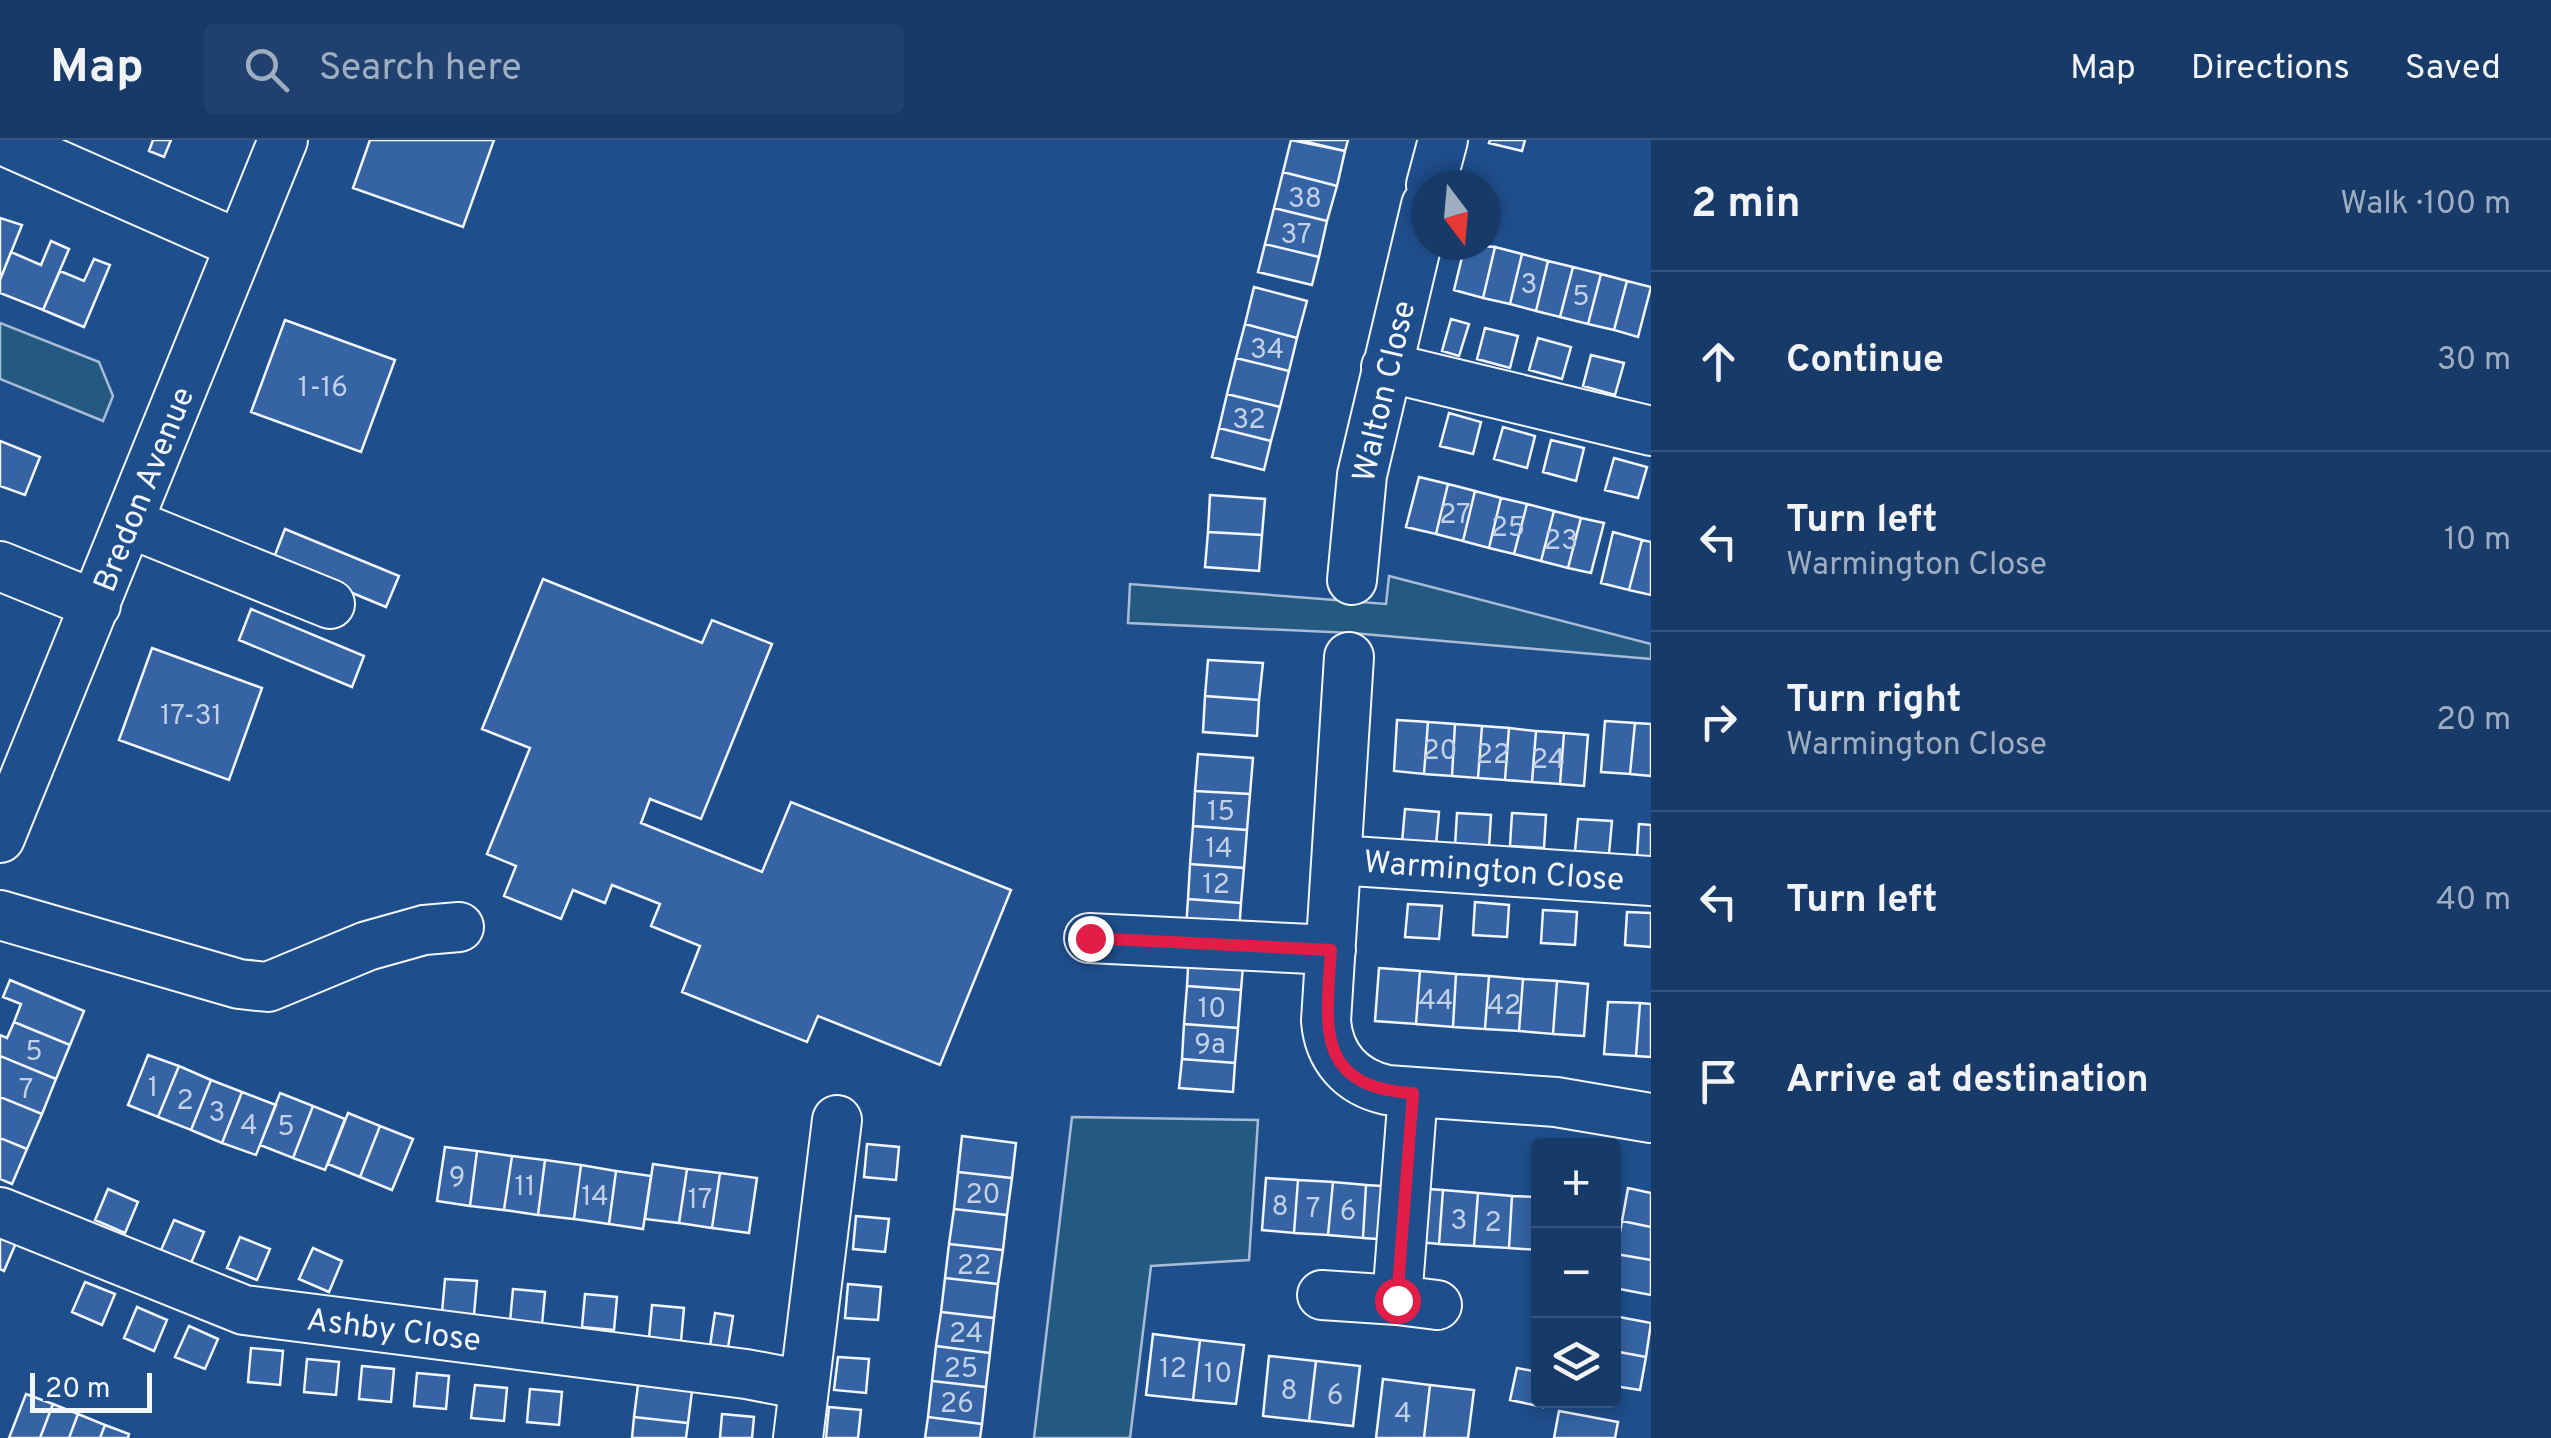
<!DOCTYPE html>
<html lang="en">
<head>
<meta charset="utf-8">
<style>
  :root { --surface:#173a69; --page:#20416f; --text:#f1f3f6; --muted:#9eadc0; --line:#36547d }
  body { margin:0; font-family:Overpass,sans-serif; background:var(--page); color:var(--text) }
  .controls { position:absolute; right:30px; bottom:30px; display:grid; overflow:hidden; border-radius:10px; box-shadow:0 5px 15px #0003 }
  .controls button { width:90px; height:90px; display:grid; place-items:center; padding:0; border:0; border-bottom:2px solid var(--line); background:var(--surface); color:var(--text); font:50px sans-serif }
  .compass { position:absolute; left:1411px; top:30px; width:90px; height:90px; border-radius:50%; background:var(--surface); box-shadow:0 5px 15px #0003; rotate:164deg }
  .scale { position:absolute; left:30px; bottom:25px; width:122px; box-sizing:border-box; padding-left:10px; border:5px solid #f2f6ff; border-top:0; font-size:28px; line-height:35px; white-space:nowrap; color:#f2f6ff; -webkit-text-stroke:8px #1f4e8c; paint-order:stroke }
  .stop { position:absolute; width:30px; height:30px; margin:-22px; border:8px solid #e11d48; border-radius:50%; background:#fff }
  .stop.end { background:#e11d48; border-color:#fff; box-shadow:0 2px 10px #0008 }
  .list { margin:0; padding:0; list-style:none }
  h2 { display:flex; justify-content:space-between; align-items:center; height:130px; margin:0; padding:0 40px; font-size:42px }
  h2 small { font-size:32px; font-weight:400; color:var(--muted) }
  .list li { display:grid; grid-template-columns:65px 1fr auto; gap:30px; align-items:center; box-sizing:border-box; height:180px; padding:0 40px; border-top:2px solid var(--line) }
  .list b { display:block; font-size:38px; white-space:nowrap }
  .list p { margin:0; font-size:32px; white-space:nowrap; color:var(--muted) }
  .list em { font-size:32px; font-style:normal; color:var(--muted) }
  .icon { flex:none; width:55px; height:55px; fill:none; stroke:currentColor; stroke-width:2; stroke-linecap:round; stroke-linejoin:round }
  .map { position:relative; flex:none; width:1651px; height:1298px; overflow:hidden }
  header { display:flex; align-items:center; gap:60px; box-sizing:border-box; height:140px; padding:0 50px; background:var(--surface); border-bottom:2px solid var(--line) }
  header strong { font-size:48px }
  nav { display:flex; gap:55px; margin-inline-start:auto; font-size:35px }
  .search { width:700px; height:90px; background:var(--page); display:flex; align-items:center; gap:25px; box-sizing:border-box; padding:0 35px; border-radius:10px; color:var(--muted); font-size:38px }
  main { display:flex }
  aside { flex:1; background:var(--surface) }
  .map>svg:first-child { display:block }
  .green { fill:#245a82; stroke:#a8bbd7; stroke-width:2.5 }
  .building { fill:#3563a3; stroke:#f2f6ff; stroke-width:2.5 }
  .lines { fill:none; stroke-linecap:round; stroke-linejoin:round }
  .minor-casing { stroke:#f2f6ff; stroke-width:52 }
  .minor { stroke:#1f4e8c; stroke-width:48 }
  .route { stroke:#e11d48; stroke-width:12 }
  .labels { text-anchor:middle; stroke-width:8; stroke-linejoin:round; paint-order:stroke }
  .number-label { font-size:28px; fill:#c3d1e8 }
  .street-label { font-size:32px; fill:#f2f6ff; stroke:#1f4e8c }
</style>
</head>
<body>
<header>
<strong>Map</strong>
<div class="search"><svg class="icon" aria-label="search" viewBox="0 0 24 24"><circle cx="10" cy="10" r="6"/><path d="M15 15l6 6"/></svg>Search here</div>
<nav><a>Map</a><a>Directions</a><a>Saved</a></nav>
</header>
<main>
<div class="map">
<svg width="1651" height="1298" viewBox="0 0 1651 1298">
  <rect width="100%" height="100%" fill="#1f4e8c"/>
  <path class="green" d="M0,183L99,222L113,256L103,281L0,239Z
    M1389,436L1651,504V519L1352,493L1128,483L1130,444L1386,464Z
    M1072,977L1258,980L1249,1120L1151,1126L1130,1298H1034Z"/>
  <path class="building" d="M153,0H171L164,17L149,11Z
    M370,0H494L463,87L353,48Z
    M1291,0L1345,11L1337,46L1283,32Z
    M1299,0H1348L1345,11Z
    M1490,0H1525L1522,11L1489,3Z
    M1283,32L1337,46L1327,81L1274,68Z
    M1274,68L1327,81L1319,117L1265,104Z
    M0,78L22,85L0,140Z
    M51,101L69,109L43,170L0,153V140L11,112L41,125Z
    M1265,104L1319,117L1312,145L1258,132Z
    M1465,105L1495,107L1483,158L1454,150Z
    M1495,107L1522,114L1510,164L1483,158Z
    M1522,114L1548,121L1536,171L1510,164Z
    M94,119L110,125L84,187L43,170L60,131L84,141Z
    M1548,121L1573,127L1560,177L1536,171Z
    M1573,127L1601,134L1588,184L1560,177Z
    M1601,134L1627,141L1614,190L1588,184Z
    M1627,141L1651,147L1638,197L1614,190Z
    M1254,147L1307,161L1297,198L1245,184Z
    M1451,179L1469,184L1459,216L1442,211Z
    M285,180L395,220L361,312L251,272Z
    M1245,184L1297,198L1289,231L1236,218Z
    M1485,188L1518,196L1510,228L1477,219Z
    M1538,198L1571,207L1562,239L1529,230Z
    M1591,215L1624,223L1615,255L1583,246Z
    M1236,218L1289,231L1280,267L1227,254Z
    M1227,254L1280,267L1271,301L1219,288Z
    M1449,273L1481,282L1473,314L1440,306Z
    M1503,287L1535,296L1527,328L1494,319Z
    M1219,288L1271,301L1264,330L1212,317Z
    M1551,300L1584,308L1576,341L1543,332Z
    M0,301L40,317L25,355L0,346Z
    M1614,318L1647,327L1638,358L1605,350Z
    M1419,337L1448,344L1436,394L1406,387Z
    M1448,344L1475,351L1463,401L1436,394Z
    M1475,351L1501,358L1489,408L1463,401Z
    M1210,355L1265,359L1262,395L1208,392Z
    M1501,358L1527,364L1514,414L1489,408Z
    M1527,364L1554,371L1541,421L1514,414Z
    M1554,371L1581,378L1568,428L1541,421Z
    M1581,378L1604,383L1591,433L1568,428Z
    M285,389L399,436L386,467L273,420Z
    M1208,392L1262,395L1259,431L1205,427Z
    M1613,392L1642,400L1629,450L1601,443Z
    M1642,400L1651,402V455L1629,450Z
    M543,439L702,503L712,480L772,504L701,679L650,659L641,683L762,732L791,662L1011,750L940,925L818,876L807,902L682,852L700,806L651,786L660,764L612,745L605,763L573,750L561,779L504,756L516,726L487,714L530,608L482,589Z
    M251,469L364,516L352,547L239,500Z
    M152,508L262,548L229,640L119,600Z
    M1208,520L1263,523L1259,560L1205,556Z
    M1205,556L1259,560L1257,596L1203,592Z
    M1397,580L1428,582L1424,634L1394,631Z
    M1605,581L1635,583L1630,634L1601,632Z
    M1428,582L1455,584L1452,636L1424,634Z
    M1635,583L1651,584V636L1630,634Z
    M1455,584L1482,586L1478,638L1452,636Z
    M1482,586L1509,588L1505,640L1478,638Z
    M1509,588L1536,591L1532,642L1505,640Z
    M1536,591L1564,593L1560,644L1532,642Z
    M1564,593L1588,595L1584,646L1560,644Z
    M1198,614L1253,618L1250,654L1195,651Z
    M1195,651L1250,654L1247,690L1193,686Z
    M1405,669L1439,672L1436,705L1402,702Z
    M1457,673L1491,675L1489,708L1455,706Z
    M1512,673L1546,675L1544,708L1510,706Z
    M1578,679L1612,681L1609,714L1575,711Z
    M1639,684L1651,685V718L1637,717Z
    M1193,686L1247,690L1244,728L1190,724Z
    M1190,724L1244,728L1241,763L1188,759Z
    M1188,759L1241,763L1239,792L1186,788Z
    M1475,762L1509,765L1507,797L1473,795Z
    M1408,764L1442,766L1439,799L1405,797Z
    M1543,770L1577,772L1575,805L1541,803Z
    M1627,772L1651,773V807L1625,805Z
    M1189,811L1244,814L1241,850L1187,846Z
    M1379,828L1420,831L1416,884L1375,881Z
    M1420,831L1456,834L1453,887L1416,884Z
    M1456,834L1489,836L1485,889L1453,887Z
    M1489,836L1523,839L1519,891L1485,889Z
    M1523,839L1557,841L1553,894L1519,891Z
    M10,840L84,871L70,905L14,882L21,864L3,857Z
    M1557,841L1588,844L1584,896L1553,894Z
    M1187,846L1241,850L1238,888L1184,884Z
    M1608,862L1640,863L1636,916L1604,914Z
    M1640,863L1651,864V917L1636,916Z
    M14,882L70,905L56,939L0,916V895L7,898Z
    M1184,884L1238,888L1235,923L1182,919Z
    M148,915L179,926L158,977L128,965Z
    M0,916L56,939L42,974L0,957Z
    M1182,919L1235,923L1233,952L1179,948Z
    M179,926L211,940L191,990L158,977Z
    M211,940L242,952L222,1003L191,990Z
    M242,952L276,965L256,1015L222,1003Z
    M280,953L313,966L293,1018L260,1005Z
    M0,957L42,974L27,1009L0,998Z
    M313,966L345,979L325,1030L293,1018Z
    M348,973L380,986L360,1037L328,1024Z
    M380,986L413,999L392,1050L360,1037Z
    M962,996L1016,1003L1012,1038L958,1032Z
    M0,998L27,1009L12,1044L0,1039Z
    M867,1004L899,1007L896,1040L864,1037Z
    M445,1007L477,1011L470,1066L437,1061Z
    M477,1011L512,1016L504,1070L470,1066Z
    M512,1016L545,1020L538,1075L504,1070Z
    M545,1020L581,1025L574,1079L538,1075Z
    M653,1024L687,1029L679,1083L645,1079Z
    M581,1025L616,1031L609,1084L574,1079Z
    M687,1029L720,1033L712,1088L679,1083Z
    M616,1031L651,1036L643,1089L609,1084Z
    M958,1032L1012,1038L1007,1075L954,1069Z
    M720,1033L757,1038L749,1093L712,1088Z
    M1266,1038L1298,1040L1294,1093L1262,1090Z
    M1298,1040L1333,1042L1328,1095L1294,1093Z
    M1333,1042L1366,1045L1363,1098L1328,1095Z
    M1366,1045L1397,1047L1393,1100L1363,1098Z
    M1412,1048L1443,1050L1439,1104L1408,1101Z
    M1628,1048L1651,1053V1087L1622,1081Z
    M108,1049L138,1062L125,1093L95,1080Z
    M1443,1050L1478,1053L1474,1106L1439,1104Z
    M1478,1053L1512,1056L1509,1108L1474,1106Z
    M1512,1056L1538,1057V1110L1509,1108Z
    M954,1069L1007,1075L1003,1110L949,1104Z
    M856,1076L889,1079L885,1112L853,1109Z
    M174,1080L204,1092L191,1123L161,1110Z
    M1622,1081L1651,1087V1120L1616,1114Z
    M0,1097L16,1103L4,1131L0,1129Z
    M240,1097L270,1109L257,1140L227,1128Z
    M949,1104L1003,1110L998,1144L945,1138Z
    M313,1108L342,1121L329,1152L299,1139Z
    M1616,1114L1651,1120V1155L1614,1148Z
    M945,1138L998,1144L994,1178L941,1172Z
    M445,1139L477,1141L474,1175L442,1172Z
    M85,1142L115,1154L102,1185L72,1172Z
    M848,1144L881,1147L878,1180L845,1178Z
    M513,1149L545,1152L542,1185L510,1182Z
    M585,1154L617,1157L614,1190L582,1187Z
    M652,1165L684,1168L681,1201L649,1198Z
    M137,1167L167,1180L154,1211L124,1198Z
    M941,1172L994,1178L990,1213L936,1206Z
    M715,1173L733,1176L728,1208L710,1206Z
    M1614,1176L1651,1183L1646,1217L1614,1211Z
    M189,1186L218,1199L205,1229L175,1217Z
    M1153,1194L1200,1200L1193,1260L1146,1255Z
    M1200,1200L1244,1205L1236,1264L1193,1260Z
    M936,1206L990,1213L986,1247L932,1241Z
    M251,1208L283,1211L280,1245L248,1242Z
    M1614,1211L1646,1217L1640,1250L1614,1246Z
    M1269,1216L1316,1221L1309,1281L1263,1276Z
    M838,1217L869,1219L866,1253L834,1250Z
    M307,1219L339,1222L336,1255L304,1252Z
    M1316,1221L1360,1226L1353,1286L1309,1281Z
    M362,1226L394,1229L391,1262L359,1259Z
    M1517,1228L1538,1232V1260H1544L1543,1267L1510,1260Z
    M417,1233L449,1236L446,1269L414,1266Z
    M1383,1239L1430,1245L1424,1298H1376Z
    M932,1241L986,1247L982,1284L928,1277Z
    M475,1245L507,1248L504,1281L471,1278Z
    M638,1245L692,1251L688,1283L634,1277Z
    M1430,1245L1474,1250L1468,1298H1424Z
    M530,1249L562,1252L559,1285L527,1282Z
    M26,1254L53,1264L40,1298H9Z
    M53,1264L78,1274L69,1298H40Z
    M829,1267L861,1270L858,1298H826Z
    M1559,1271L1618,1282L1615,1298H1554Z
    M78,1274L105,1285L100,1298H69Z
    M722,1274L754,1277L752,1298H720Z
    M634,1277L688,1283L686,1298H632Z
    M928,1277L982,1284L980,1298H925Z
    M105,1285L129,1294L128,1298H100Z"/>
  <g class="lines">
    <g class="minor-casing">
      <path id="minor" d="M2,0L240,105
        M1431,45L1443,0
        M1386,227L1651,291
        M129,383L330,464
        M0,426L96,465
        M1352,440L1362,335L1426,65
        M1349,517L1326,881C1329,917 1351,942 1387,950L1556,962L1651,978
        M0,698L283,0
        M1337,720L1651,741
        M0,775L239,844L268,847L367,806L424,790L459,787
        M1089,798L1331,810
        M0,1072L244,1170L746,1234L804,1245
        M1322,1155L1397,1160L1413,953
        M1397,1160L1437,1165
        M798,1298L837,980"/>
    </g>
    <use href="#minor" class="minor"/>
  </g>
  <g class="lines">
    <path class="route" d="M1090,798L1331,810C1326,886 1314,947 1413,953L1397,1160"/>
  </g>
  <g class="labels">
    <g class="number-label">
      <text x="1305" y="67">38</text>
      <text x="1296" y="103">37</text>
      <text x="1529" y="153">3</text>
      <text x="1581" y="165">5</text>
      <text x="1267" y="218">34</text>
      <text x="323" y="256">1-16</text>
      <text x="1249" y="288">32</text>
      <text x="1455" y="383">27</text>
      <text x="1508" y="396">25</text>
      <text x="1561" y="409">23</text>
      <text x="191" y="584">17-31</text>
      <text x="1440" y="619">20</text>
      <text x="1493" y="623">22</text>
      <text x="1548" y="628">24</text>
      <text x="1221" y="680">15</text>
      <text x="1219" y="717">14</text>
      <text x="1216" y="753">12</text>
      <text x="1436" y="869">44</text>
      <text x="1504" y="874">42</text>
      <text x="1212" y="877">10</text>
      <text x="1210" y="913">9a</text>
      <text x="34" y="920">5</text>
      <text x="153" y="956">1</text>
      <text x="26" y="958">7</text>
      <text x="185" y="969">2</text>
      <text x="217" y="981">3</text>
      <text x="249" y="994">4</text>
      <text x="286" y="995">5</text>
      <text x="457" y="1046">9</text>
      <text x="525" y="1055">11</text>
      <text x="983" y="1063">20</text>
      <text x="595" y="1065">14</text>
      <text x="700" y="1068">17</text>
      <text x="1280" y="1075">8</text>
      <text x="1313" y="1077">7</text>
      <text x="1348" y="1080">6</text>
      <text x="1459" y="1089">3</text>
      <text x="1493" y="1091">2</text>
      <text x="974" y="1134">22</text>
      <text x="966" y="1202">24</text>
      <text x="961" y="1237">25</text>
      <text x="1173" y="1237">12</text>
      <text x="1218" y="1242">10</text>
      <text x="1289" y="1259">8</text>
      <text x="1335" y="1264">6</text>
      <text x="957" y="1272">26</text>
      <text x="1403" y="1282">4</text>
    </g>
    <g class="street-label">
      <text transform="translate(1383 251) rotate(-77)" y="11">Walton Close</text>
      <text transform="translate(143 349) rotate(-68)" y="11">Bredon Avenue</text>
      <text transform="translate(1494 730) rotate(4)" y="11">Warmington Close</text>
      <text transform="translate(394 1189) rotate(7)" y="11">Ashby Close</text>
    </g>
  </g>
</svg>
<div class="controls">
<button>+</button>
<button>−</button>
<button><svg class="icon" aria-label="layers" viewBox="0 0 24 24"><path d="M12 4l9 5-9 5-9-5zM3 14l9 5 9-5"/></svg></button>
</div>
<svg class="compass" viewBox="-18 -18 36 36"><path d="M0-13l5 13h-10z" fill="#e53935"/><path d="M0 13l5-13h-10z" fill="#9eadc0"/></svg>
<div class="scale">20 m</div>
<div class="stop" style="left:1397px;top:1160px"></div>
<div class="stop end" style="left:1090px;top:798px"></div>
</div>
<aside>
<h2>2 min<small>Walk · 100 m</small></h2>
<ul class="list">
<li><svg class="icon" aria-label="ahead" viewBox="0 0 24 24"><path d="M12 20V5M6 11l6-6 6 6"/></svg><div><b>Continue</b></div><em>30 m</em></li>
<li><svg class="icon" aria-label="left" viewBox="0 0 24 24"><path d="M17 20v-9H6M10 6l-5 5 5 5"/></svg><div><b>Turn left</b><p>Warmington Close</p></div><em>10 m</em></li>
<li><svg class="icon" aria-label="right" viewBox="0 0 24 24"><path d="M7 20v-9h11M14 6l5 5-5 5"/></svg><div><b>Turn right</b><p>Warmington Close</p></div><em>20 m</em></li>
<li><svg class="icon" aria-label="left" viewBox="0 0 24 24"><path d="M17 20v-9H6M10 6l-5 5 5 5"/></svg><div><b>Turn left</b></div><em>40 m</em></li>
<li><svg class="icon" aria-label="arrive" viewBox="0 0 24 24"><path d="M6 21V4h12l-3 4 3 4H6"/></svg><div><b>Arrive at destination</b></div></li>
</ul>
</aside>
</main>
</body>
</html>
